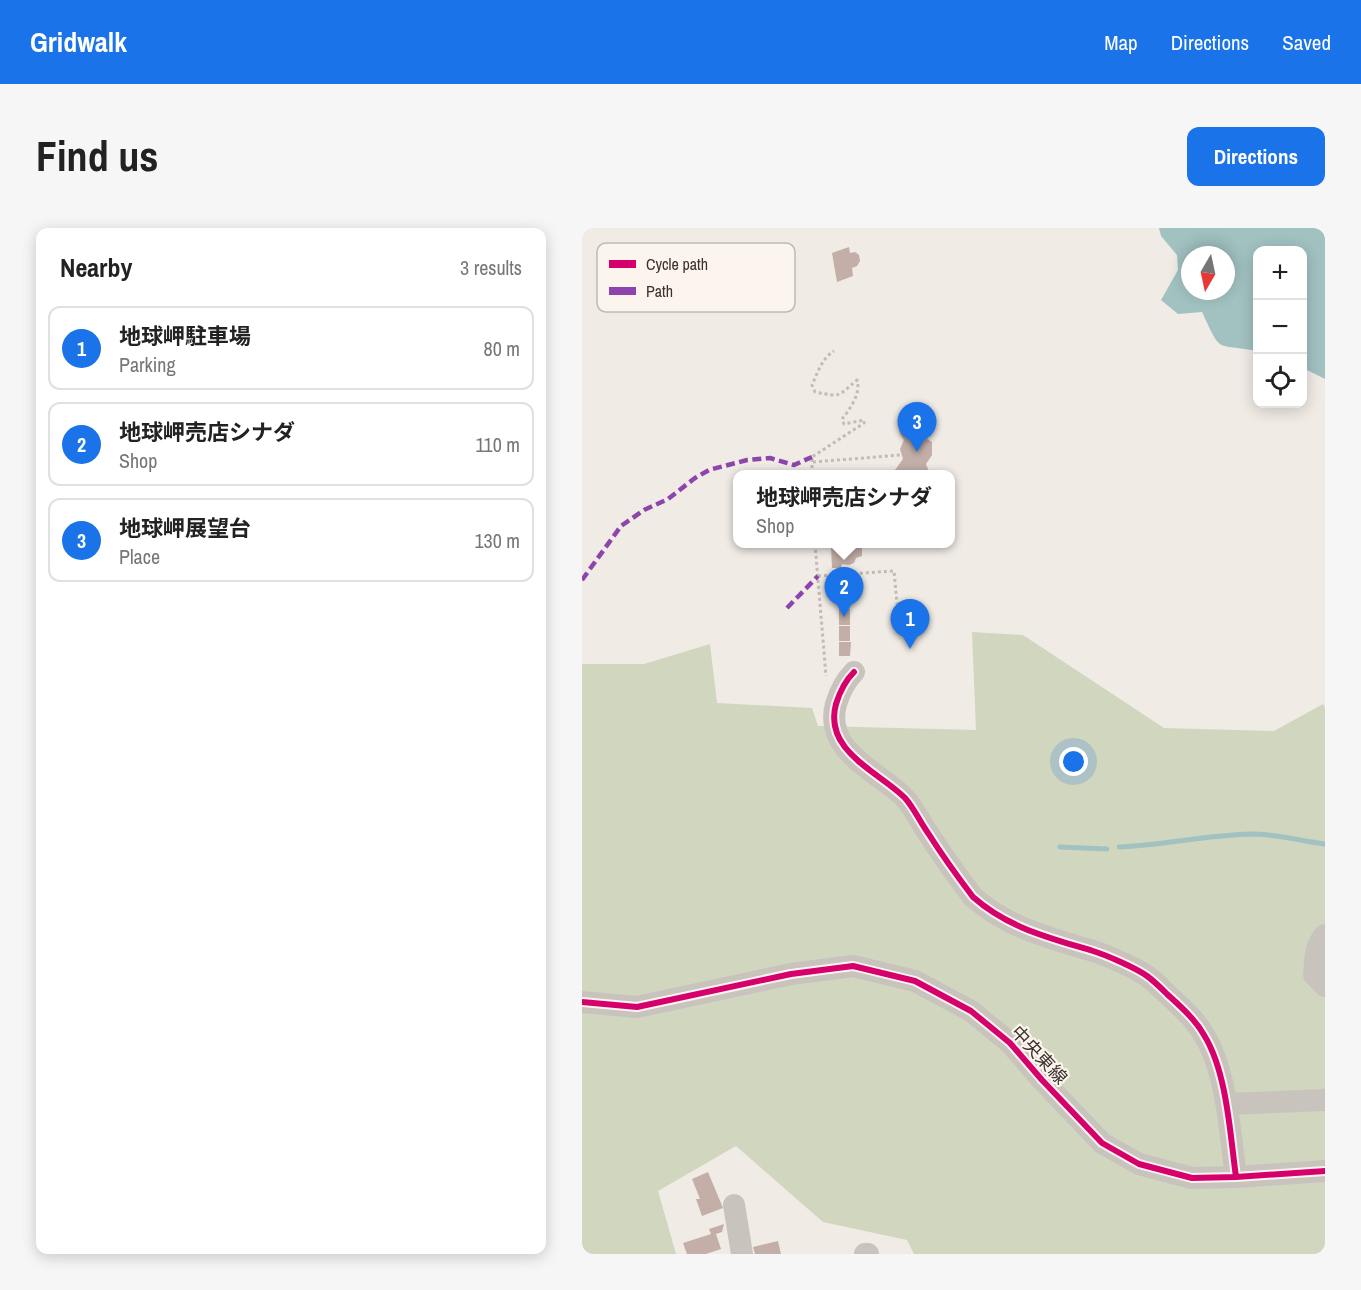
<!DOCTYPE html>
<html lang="en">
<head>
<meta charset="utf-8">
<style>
  :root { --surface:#fff; --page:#f6f6f6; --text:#222; --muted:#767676; --line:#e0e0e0; --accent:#1a73e8 }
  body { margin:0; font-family:"Archivo Narrow","Noto Sans JP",sans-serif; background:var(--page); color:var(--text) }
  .controls { position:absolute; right:18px; top:18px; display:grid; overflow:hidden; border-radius:12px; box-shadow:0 3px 15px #0003 }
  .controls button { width:54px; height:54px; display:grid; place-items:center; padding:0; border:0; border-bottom:2px solid var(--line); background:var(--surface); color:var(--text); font:30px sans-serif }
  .compass { position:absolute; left:599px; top:18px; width:54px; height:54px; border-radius:50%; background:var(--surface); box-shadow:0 3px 15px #0003; rotate:189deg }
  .you { position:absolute; left:492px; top:534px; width:21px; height:21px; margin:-15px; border:4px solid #fff; border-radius:50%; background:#1a73e8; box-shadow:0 0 0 9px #1a73e833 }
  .badge { display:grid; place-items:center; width:39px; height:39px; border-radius:50%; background:var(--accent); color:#fff; font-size:20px; font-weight:700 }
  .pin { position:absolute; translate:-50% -50px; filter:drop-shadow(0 2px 3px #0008) }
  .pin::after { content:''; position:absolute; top:32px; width:21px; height:18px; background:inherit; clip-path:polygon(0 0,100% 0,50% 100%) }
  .popup { position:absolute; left:151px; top:242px; width:222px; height:78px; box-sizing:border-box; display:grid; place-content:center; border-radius:12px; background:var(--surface); filter:drop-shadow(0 2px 4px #0005); font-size:20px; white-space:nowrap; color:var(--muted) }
  .popup b { font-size:22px; color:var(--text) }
  .popup::after { content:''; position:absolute; left:50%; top:100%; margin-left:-12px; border:12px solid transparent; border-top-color:var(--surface) }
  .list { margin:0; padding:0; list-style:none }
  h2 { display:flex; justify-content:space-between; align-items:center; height:78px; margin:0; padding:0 24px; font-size:26px }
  h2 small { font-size:20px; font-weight:400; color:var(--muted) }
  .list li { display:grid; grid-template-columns:39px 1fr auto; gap:18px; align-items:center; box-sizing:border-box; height:84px; margin:0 12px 12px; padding:0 12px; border:2px solid var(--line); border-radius:12px }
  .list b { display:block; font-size:22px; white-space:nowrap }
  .list p { margin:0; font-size:20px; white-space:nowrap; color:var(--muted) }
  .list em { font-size:20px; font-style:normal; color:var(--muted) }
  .icon { flex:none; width:33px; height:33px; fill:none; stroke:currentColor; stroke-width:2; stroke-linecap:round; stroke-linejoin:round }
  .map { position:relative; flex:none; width:743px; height:1026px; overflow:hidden; border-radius:12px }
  header { display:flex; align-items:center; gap:36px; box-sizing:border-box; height:84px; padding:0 30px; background:var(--accent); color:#fff }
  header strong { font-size:28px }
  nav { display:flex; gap:33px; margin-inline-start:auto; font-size:21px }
  .intro { display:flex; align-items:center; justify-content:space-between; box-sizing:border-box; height:144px; padding:0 36px }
  h1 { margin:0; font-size:42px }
  .button { padding:15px 27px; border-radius:12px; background:var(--accent); color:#fff; font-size:21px; font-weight:700 }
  main { display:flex; gap:36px; padding:0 36px }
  aside { flex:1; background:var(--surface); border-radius:12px; box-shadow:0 3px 15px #0003 }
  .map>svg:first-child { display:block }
  .green { fill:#d1d6bf }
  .water { fill:#a1c2c1; fill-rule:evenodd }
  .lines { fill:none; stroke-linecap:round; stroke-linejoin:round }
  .stream { stroke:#a1c2c1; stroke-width:5 }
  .building { fill:#c3afa7 }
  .path { stroke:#c2bbb6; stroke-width:3; stroke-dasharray:3 3; stroke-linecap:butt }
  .minor { stroke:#c9c3be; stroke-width:22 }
  .quiet { stroke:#8e44ad; stroke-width:4.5; stroke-dasharray:9 4.5; stroke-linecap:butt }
  .cycleway-casing { stroke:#fbf5ee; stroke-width:10 }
  .cycleway { stroke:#d6006c; stroke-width:6 }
  .labels { text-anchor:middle; stroke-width:4.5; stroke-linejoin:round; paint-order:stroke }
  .street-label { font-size:18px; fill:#3b302b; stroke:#fbf5ee }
  .key { fill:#fbf5ee; stroke:#c1bab4; stroke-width:1.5 }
  .key-label { font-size:16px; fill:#3b302b }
</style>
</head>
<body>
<header>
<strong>Gridwalk</strong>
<nav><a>Map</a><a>Directions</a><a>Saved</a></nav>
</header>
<div class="intro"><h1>Find us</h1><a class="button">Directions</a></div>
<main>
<aside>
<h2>Nearby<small>3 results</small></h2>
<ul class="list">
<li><span class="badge">1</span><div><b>地球岬駐車場</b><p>Parking</p></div><em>80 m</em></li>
<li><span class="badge">2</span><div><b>地球岬売店シナダ</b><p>Shop</p></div><em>110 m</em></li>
<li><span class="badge">3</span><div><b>地球岬展望台</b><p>Place</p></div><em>130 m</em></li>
</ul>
</aside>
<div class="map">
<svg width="743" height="1026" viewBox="0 0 743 1026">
  <rect width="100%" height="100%" fill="#f0ebe5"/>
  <path class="green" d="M390,404L441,407L582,500L692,503L741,476L743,479V1026H332L325,1012L241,994L154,918L76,963L94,1026H0V436H62L128,416L135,475L230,480L236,498L394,502Z"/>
  <path class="water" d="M577,0H743V151L721,140L720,22H676L675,123C633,115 640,127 620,84L596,86L579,72L596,42L595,27L579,8ZM608,27H644V63H608Z"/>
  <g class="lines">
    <path class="stream" d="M478,619L525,621
      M537,619C581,617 625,607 670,606C694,606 719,613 743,616"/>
  </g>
  <path class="building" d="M267,19L268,25L273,24L277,27L278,33L275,38L270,40L271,48L255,54L250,25Z
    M323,189H329L333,193L338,206L350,214V227L344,236L348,246H310L321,231L318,221L322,212L318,206L316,196Z
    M267,316H280V328L274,330L272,335L267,337L260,336L259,340H250L249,318Z
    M257,381H268V397H257Z
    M257,398H268V413H257Z
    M257,414H269L268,428H257Z
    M126,944L141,980L120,988L114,971H118L110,951Z
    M142,996L140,1004L134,1006L139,1021L124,1026H105L101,1015L129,1006L127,1001Z
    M196,1013L199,1026H173L171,1019Z"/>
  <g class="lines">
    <path class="path" d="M231,234L319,227
      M230,246V229L282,195V192L262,196L260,191C268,181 279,166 275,152C255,169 260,169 233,164L230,157C236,144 240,130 252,123
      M233,316L244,448
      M236,348L312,343L315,376"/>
    <path class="minor" d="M272,444C263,453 258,463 254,476C241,523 297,544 323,570C332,580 338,594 346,605C360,627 375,648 391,669C426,700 468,710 511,723C524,727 554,740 565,748C572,753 579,760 585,766C599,779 613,791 622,807C645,844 648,906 654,949
      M743,707C733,717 733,734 732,747L743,758
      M0,774L55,779L209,746L271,738L333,753L389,783L428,815L460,852L520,915L557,936L610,950L654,949L743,943
      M645,876L743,872
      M152,977L160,1026
      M283,1026H286"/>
    <path class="quiet" d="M0,352L39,298L62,282L86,271L113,250L127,242L165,232L188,230L212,237L230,229
      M205,380L236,348"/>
    <g class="cycleway-casing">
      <path id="cycleway" d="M272,444C263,453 258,463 254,476C241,523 297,544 323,570C332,580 338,594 346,605C360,627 375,648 391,669C426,700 468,710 511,723C524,727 554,740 565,748C572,753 579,760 585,766C599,779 613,791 622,807C645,844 648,906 654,949
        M0,774L55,779L209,746L271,738L333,753L389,783L428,815L460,852L520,915L557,936L610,950L654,949L743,943"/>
    </g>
    <use href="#cycleway" class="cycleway"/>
  </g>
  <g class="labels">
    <g class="street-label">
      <text transform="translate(457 827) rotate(47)" y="6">中央東線</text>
    </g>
  </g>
  <rect x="15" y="15" width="198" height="69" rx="9" class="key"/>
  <rect x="27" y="32" width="27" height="8" fill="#d6006c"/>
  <rect x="27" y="59" width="27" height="8" fill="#8e44ad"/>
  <g class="key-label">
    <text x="64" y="42">Cycle path</text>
    <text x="64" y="69">Path</text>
  </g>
</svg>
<div class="controls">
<button>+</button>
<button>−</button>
<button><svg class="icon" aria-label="locate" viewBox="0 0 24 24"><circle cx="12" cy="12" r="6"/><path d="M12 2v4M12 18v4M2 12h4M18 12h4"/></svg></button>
</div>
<svg class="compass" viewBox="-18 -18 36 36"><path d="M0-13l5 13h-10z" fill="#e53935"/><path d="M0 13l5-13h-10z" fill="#767676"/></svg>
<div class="you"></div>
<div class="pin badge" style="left:328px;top:421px">1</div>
<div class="pin badge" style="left:262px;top:389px">2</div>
<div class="popup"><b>地球岬売店シナダ</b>Shop</div>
<div class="pin badge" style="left:335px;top:224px">3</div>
</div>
</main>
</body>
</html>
